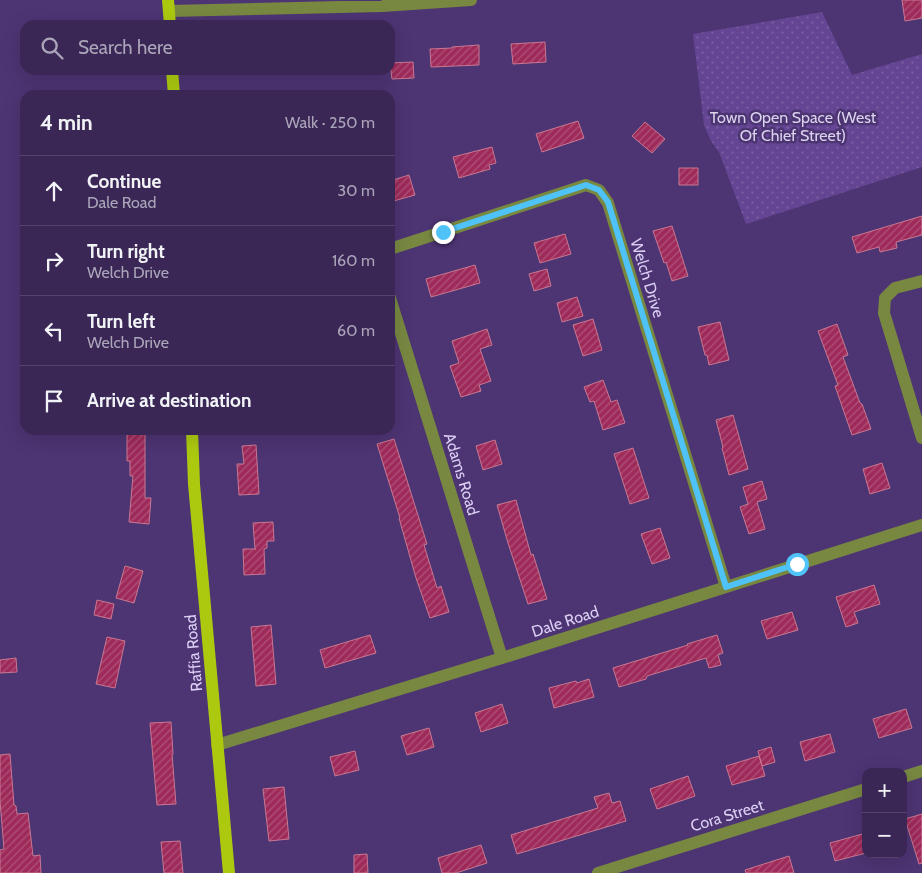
<!DOCTYPE html>
<html lang="en">
<head>
<meta charset="utf-8">
<style>
  :root { --surface:#3a2756; --page:#453360; --text:#f1f3f6; --muted:#aba5b9; --line:#54446c }
  body { margin:0; font-family:Cabin,sans-serif; background:var(--page); color:var(--text) }
  .controls { position:absolute; right:15px; bottom:15px; display:grid; overflow:hidden; border-radius:10px; box-shadow:0 5px 20px #0002 }
  .controls button { width:45px; height:45px; display:grid; place-items:center; padding:0; border:0; border-bottom:1px solid var(--line); background:var(--surface); color:var(--text); font:25px sans-serif }
  .stop { position:absolute; width:15px; height:15px; margin:-11px; border:4px solid #4fc3f7; border-radius:50%; background:#fff }
  .stop.end { background:#4fc3f7; border-color:#fff; box-shadow:0 1px 5px #0008 }
  .list { margin:0; padding:0; list-style:none }
  h2 { display:flex; justify-content:space-between; align-items:center; height:65px; margin:0; padding:0 20px; font-size:21px }
  h2 small { font-size:16px; font-weight:400; color:var(--muted) }
  .list li { display:grid; grid-template-columns:32px 1fr auto; gap:15px; align-items:center; box-sizing:border-box; height:70px; padding:0 20px; border-top:1px solid var(--line) }
  .list b { display:block; font-size:19px; white-space:nowrap }
  .list p { margin:0; font-size:16px; white-space:nowrap; color:var(--muted) }
  .list em { font-size:16px; font-style:normal; color:var(--muted) }
  .icon { flex:none; width:28px; height:28px; fill:none; stroke:currentColor; stroke-width:2; stroke-linecap:round; stroke-linejoin:round }
  .map { position:relative; flex:none; width:922px; height:873px; overflow:hidden }
  .search { position:absolute; background:var(--surface); box-shadow:0 5px 20px #0002; left:20px; top:20px; width:375px; height:55px; display:flex; align-items:center; gap:12px; box-sizing:border-box; padding:0 18px; border-radius:15px; color:var(--muted); font-size:19px }
  .panel { position:absolute; background:var(--surface); box-shadow:0 5px 20px #0002; left:20px; top:90px; width:375px; height:345px; border-radius:15px }
  .map>svg:first-child { display:block }
  .grass { fill:url(#grass-dots) }
  .building { fill:url(#building-hatch); stroke:#c97892 }
  .lines { fill:none; stroke-linecap:round; stroke-linejoin:round }
  .minor { stroke:#788841; stroke-width:12 }
  .major { stroke:#acc910; stroke-width:12 }
  .route { stroke:#4fc3f7; stroke-width:6 }
  .labels { text-anchor:middle; stroke-width:5; stroke-linejoin:round; paint-order:stroke }
  .park-label { font-size:16px; fill:#dbd3ed; stroke:#4d3473 }
  .street-label { font-size:16px; fill:#dbcff4; stroke:#4d3473 }
</style>
</head>
<body>
<div class="map">
<svg width="922" height="873" viewBox="0 0 922 873">
  <defs>
    <pattern id="grass-dots" width="8" height="8" patternUnits="userSpaceOnUse" patternTransform="scale(1.25)"><rect width="8" height="8" fill="#644593"/><path d="M2 2h.1M6 6h.1" fill="none" stroke="#7a5fa3" stroke-width="1.8" stroke-linecap="round"/></pattern>
    <pattern id="building-hatch" width="6" height="6" patternUnits="userSpaceOnUse" patternTransform="scale(1.25)"><rect width="6" height="6" fill="#9e2a5a"/><path d="M-1 1l2-2M0 6l6-6M5 7l2-2" fill="none" stroke="#af527a"/></pattern>
  </defs>
  <rect width="100%" height="100%" fill="#4d3473"/>
  <path class="grass" d="M822,12L852,75L922,54V167L746,224L719,152L711,141L704,125L693,34Z"/>
  <path class="building" d="M902,0H922V18L905,21Z
    M545,42L546,62L513,64L511,44Z
    M479,45V65L431,67L430,49L452,48V47Z
    M413,62L414,78L392,79L390,63Z
    M578,121L584,138L542,152L536,134Z
    M645,122L665,139L652,153L632,136Z
    M492,147L496,163L489,165L490,169L459,178L453,157Z
    M679,168H698V185H679Z
    M409,175L415,195L390,202V181Z
    M922,216V235L896,242L897,248L880,252L879,247L857,253L852,237Z
    M672,226L688,276L672,281L666,262L664,263L653,231Z
    M565,234L571,254L540,263L534,243Z
    M475,265L480,283L431,297L426,279Z
    M547,269L551,286L534,291L529,274Z
    M577,297L583,316L562,322L557,303Z
    M593,319L602,350L583,356L573,325Z
    M720,322L729,360L709,365L707,355H705L698,327Z
    M837,324L848,355L843,357L860,403L862,404L871,429L852,435L835,386L838,385L818,331Z
    M487,329L492,345L480,349L491,381L479,385L481,391L461,397L450,366L459,363L452,341Z
    M603,380L611,402L617,400L625,423L603,430L594,401L590,402L584,387Z
    M733,415L748,469L729,475L722,448L723,447L716,420Z
    M127,430H145V498H151L149,524L129,522L133,476H130V461H127Z
    M394,439L427,544L424,545L437,588L441,586L449,612L430,618L416,578L399,518H400L377,444Z
    M495,440L502,464L483,470L476,446Z
    M256,445L259,494L239,495L237,464H244L242,446Z
    M633,448L649,498L630,504L614,454Z
    M882,463L890,488L870,494L863,469Z
    M762,481L767,499L757,502L765,529L749,534L740,507L748,504L743,487Z
    M516,500L531,555L533,554L547,599L528,604L508,543L497,505Z
    M273,522L274,541H267V548L264,549L265,574L244,575L243,549H256H255L253,523Z
    M660,528L670,558L652,564L641,534Z
    M125,566L143,571L134,603L116,598Z
    M874,585L880,604L854,612L858,623L846,627L836,597Z
    M97,600L114,604L111,619L94,615Z
    M792,612L798,630L767,639L761,621Z
    M271,625L276,684L256,686L251,627Z
    M370,635L376,653L325,668L320,650Z
    M717,635L723,653L718,655L721,665L709,668L706,658L647,676L646,679L619,687L613,668L688,645L687,644Z
    M107,637L125,641L115,688L96,684Z
    M16,658L17,672L0,673V660Z
    M589,679L594,697L554,708L549,688L576,681L577,683Z
    M502,704L508,723L481,732L475,713Z
    M906,709L912,728L879,738L873,719Z
    M171,722L173,754H172L176,804L157,805L150,723Z
    M429,728L434,747L407,755L401,736Z
    M830,734L835,752L805,761L800,742Z
    M771,747L775,762L762,766L758,751Z
    M355,751L359,770L335,776L330,757Z
    M10,754L14,805L16,806L17,814L28,813L33,856L40,855L41,873H0V850L4,849L0,801V755Z
    M759,756L765,776L732,785L726,766Z
    M688,776L695,796L657,809L650,789Z
    M284,787L289,839L269,841L263,789Z
    M609,793L612,803L620,801L626,821L517,854L511,835L598,808L594,797Z
    M922,814V863L919,864L905,819Z
    M866,833V853L835,861L830,843Z
    M180,841L183,873H164L161,842Z
    M481,845L487,863L456,873H442L438,858Z
    M367,854L368,873H354V855Z
    M789,856L794,873H746L745,870Z"/>
  <g class="lines">
    <path class="minor" d="M169,11L382,6L471,0
      M390,249L586,185L599,190L608,203L726,587
      M922,281L895,288L885,298L884,313L922,438
      M390,298L502,658
      M217,745L502,658L922,525
      M903,777L922,771
      M598,873L866,789"/>
    <path class="major" d="M168,0L170,25
      M172,70L174,95
      M192,430L194,484L229,873"/>
  </g>
  <g class="lines">
    <path class="route" d="M443,232L586,185L599,190L608,202L726,587L797,564"/>
  </g>
  <g class="labels">
    <g class="park-label">
      <text x="793" y="123">Town Open Space (West<tspan x="793" dy="18">Of Chief Street)</tspan></text>
    </g>
    <g class="street-label">
      <text transform="translate(648 278) rotate(73)" y="6">Welch Drive</text>
      <text transform="translate(462 474) rotate(73)" y="6">Adams Road</text>
      <text transform="translate(565 621) rotate(-18)" y="6">Dale Road</text>
      <text transform="translate(193 653) rotate(-95)" y="6">Raffia Road</text>
      <text transform="translate(727 815) rotate(-17)" y="6">Cora Street</text>
    </g>
  </g>
</svg>
<div class="controls">
<button>+</button>
<button>−</button>
</div>
<div class="stop" style="left:797px;top:564px"></div>
<div class="stop end" style="left:443px;top:232px"></div>
<div class="search"><svg class="icon" aria-label="search" viewBox="0 0 24 24"><circle cx="10" cy="10" r="6"/><path d="M15 15l6 6"/></svg>Search here</div>
<section class="panel">
<h2>4 min<small>Walk · 250 m</small></h2>
<ul class="list">
<li><svg class="icon" aria-label="ahead" viewBox="0 0 24 24"><path d="M12 20V5M6 11l6-6 6 6"/></svg><div><b>Continue</b><p>Dale Road</p></div><em>30 m</em></li>
<li><svg class="icon" aria-label="right" viewBox="0 0 24 24"><path d="M7 20v-9h11M14 6l5 5-5 5"/></svg><div><b>Turn right</b><p>Welch Drive</p></div><em>160 m</em></li>
<li><svg class="icon" aria-label="left" viewBox="0 0 24 24"><path d="M17 20v-9H6M10 6l-5 5 5 5"/></svg><div><b>Turn left</b><p>Welch Drive</p></div><em>60 m</em></li>
<li><svg class="icon" aria-label="arrive" viewBox="0 0 24 24"><path d="M6 21V4h12l-3 4 3 4H6"/></svg><div><b>Arrive at destination</b></div></li>
</ul>
</section>
</div>
</body>
</html>
